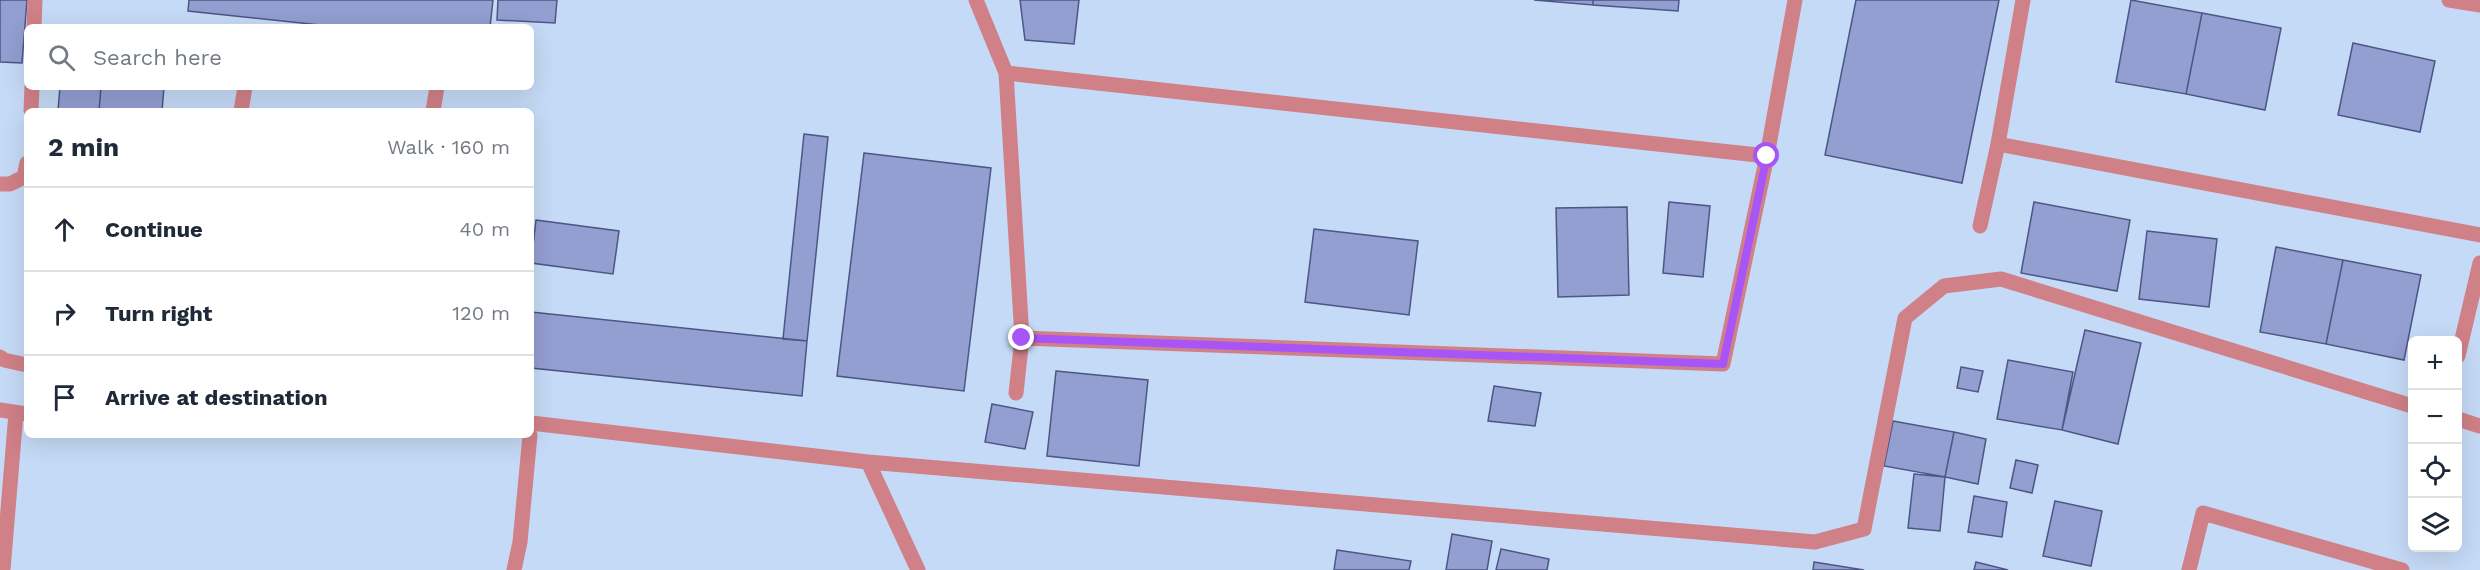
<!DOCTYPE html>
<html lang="en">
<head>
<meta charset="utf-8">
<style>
  :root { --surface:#fff; --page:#f2f2f3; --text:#1f2937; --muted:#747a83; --line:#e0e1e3 }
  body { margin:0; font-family:"Work Sans",sans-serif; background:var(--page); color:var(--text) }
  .controls { position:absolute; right:18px; bottom:18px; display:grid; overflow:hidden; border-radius:9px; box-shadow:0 6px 24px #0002 }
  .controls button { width:54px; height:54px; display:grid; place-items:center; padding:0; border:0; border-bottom:2px solid var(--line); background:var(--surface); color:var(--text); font:30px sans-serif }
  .stop { position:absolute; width:18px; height:18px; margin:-14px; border:4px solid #a855f7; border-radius:50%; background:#fff }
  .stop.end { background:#a855f7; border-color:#fff; box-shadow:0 2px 6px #0008 }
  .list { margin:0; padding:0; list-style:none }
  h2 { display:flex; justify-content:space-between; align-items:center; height:78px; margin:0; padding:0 24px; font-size:26px }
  h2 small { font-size:20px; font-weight:400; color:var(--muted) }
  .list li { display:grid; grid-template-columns:39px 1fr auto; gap:18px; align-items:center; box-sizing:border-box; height:84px; padding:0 24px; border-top:2px solid var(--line) }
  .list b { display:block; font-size:22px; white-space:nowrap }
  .list em { font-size:20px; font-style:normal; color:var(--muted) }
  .icon { flex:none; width:33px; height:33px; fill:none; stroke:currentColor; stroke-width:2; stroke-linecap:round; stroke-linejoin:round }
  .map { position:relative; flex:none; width:2480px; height:570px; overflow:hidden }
  .search { position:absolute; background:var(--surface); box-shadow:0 6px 24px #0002; left:24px; top:24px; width:510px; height:66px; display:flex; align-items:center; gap:15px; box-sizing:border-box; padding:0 21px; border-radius:9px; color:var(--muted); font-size:22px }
  .panel { position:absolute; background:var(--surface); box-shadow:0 6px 24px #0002; left:24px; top:108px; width:510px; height:330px; border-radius:9px }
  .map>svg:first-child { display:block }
  .building { fill:#939ed1; stroke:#4d5684; stroke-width:1.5 }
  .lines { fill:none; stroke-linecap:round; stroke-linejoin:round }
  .lane { stroke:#d08087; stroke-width:15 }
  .street { stroke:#d08087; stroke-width:15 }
  .route { stroke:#a855f7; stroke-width:8 }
</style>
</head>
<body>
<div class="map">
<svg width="2480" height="570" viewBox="0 0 2480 570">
  <rect width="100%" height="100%" fill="#c5daf6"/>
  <path class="building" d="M0,0H27L22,63L0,62Z
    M189,0H493L490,27H339L188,11Z
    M498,0H557L555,23L497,20Z
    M1020,0H1079L1074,44L1025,40Z
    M1534,0H1593V5Z
    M1593,0H1679L1678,11L1593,5Z
    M1856,0H1999L1962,183L1825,155Z
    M2131,0L2202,13L2186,94L2116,82Z
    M2202,13L2281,28L2265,110L2186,94Z
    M2353,43L2435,61L2420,132L2338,115Z
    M60,87H101L99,111L58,110Z
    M101,87H164L162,111H99Z
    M804,134L828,137L807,341L783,339Z
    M864,153L991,168L964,391L837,376Z
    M1669,202L1710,206L1703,277L1663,273Z
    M2034,202L2130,220L2117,291L2021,273Z
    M1627,207L1629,295L1558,297L1556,208Z
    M536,220L619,231L613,274L531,263Z
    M1314,229L1418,241L1409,315L1305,302Z
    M2147,231L2217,239L2209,307L2139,299Z
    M2276,247L2343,260L2326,344L2260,332Z
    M2343,260L2421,275L2404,360L2326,344Z
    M531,312L807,341L802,396L531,368Z
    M2085,330L2141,343L2118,444L2062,430Z
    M2008,360L2073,372L2062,430L1997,419Z
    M1961,367L1983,371L1978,392L1957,388Z
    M1056,371L1148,380L1139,466L1047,456Z
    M1494,386L1541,393L1535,426L1488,421Z
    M992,404L1033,412L1025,449L985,442Z
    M1893,421L1954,432L1945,477L1884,466Z
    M1954,432L1986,439L1978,484L1945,477Z
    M2016,460L2038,465L2032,493L2010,488Z
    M1914,474L1945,477L1940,531L1908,528Z
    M1974,496L2007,502L2002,537L1968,532Z
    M2055,501L2102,511L2091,566L2043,556Z
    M1452,534L1492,541L1487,570H1446Z
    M1501,549L1549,559L1547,570H1496Z
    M1337,550L1411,561L1409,570H1334Z
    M1814,562L1864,570H1813Z
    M1976,562L2008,570H1974Z"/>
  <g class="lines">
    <path class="lane" d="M241,111L245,87
      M433,111L437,87
      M0,410L27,414"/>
    <path class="street" d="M976,0L1006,73L1022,338L1016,393
      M2449,0L2480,5
      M34,27L35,0
      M1006,73L1767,156
      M31,111L32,87
      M1998,144L2480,235
      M0,184H10L24,177L27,163
      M1980,226L1998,144L2023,0
      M1022,338L1723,364L1767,156L1795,0
      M2458,356L2480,263
      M0,357L4,360L27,365
      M2458,419L2480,426
      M531,423L868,462L1815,542L1864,529L1905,318L1944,286L2001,279L2412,406
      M868,462L918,570
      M3,570L16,413
      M514,570L520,542L530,435
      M2189,570L2203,513L2402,570"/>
  </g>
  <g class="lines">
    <path class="route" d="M1022,338L1723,364L1767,156"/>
  </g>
</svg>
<div class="controls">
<button>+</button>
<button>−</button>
<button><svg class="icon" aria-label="locate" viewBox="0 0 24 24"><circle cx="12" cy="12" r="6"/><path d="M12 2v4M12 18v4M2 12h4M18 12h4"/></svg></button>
<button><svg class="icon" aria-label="layers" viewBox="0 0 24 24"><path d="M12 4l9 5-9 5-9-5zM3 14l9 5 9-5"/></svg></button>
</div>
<div class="stop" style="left:1767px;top:156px"></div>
<div class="stop end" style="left:1022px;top:338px"></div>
<div class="search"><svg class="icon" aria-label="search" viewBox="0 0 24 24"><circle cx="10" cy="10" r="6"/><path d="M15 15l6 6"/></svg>Search here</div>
<section class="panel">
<h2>2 min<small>Walk · 160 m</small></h2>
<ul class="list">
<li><svg class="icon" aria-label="ahead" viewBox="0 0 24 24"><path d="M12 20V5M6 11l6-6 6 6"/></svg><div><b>Continue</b></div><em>40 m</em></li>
<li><svg class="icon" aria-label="right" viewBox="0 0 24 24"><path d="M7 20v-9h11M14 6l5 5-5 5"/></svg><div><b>Turn right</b></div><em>120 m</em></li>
<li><svg class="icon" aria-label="arrive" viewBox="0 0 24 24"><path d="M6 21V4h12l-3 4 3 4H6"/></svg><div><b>Arrive at destination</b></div></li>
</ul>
</section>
</div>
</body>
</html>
